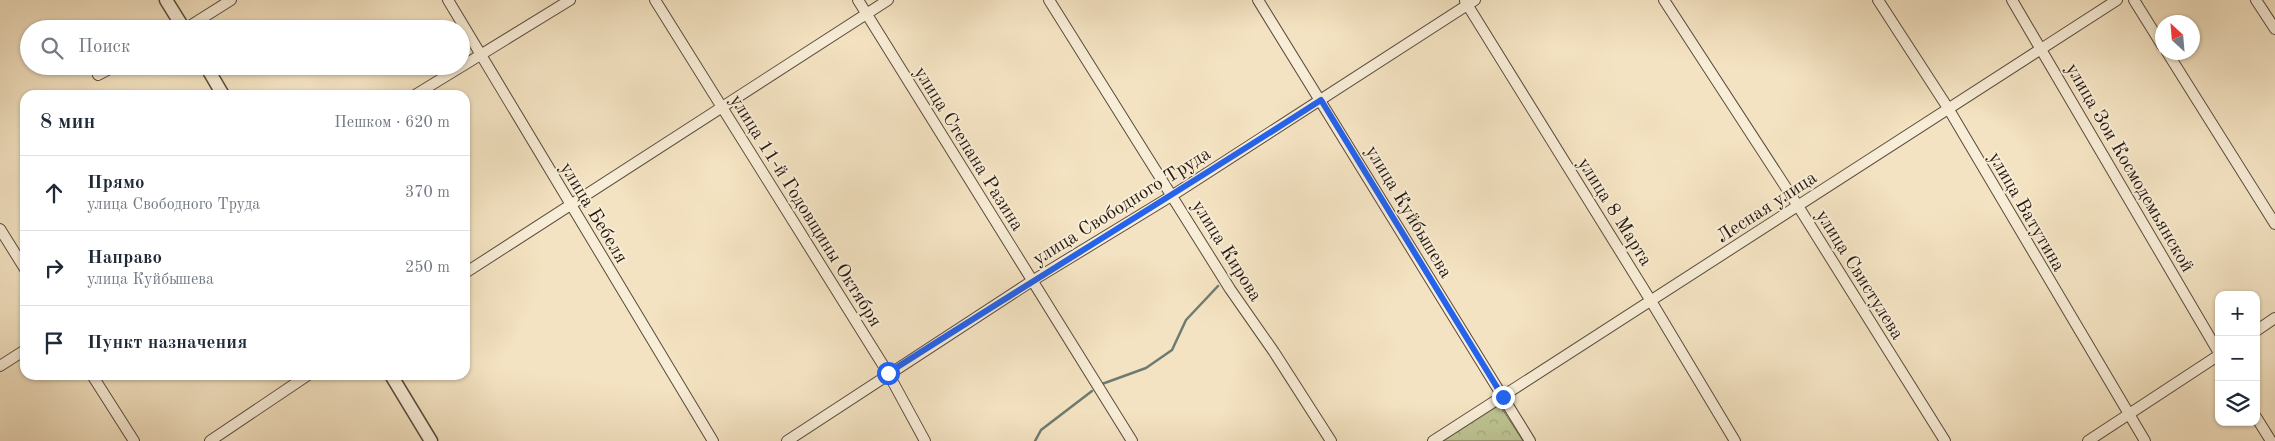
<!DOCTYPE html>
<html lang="ru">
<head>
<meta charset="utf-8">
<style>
  :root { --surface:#fff; --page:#f6f6f7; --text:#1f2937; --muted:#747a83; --line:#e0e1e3 }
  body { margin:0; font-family:"Old Standard TT",serif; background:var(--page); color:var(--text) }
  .controls { position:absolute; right:15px; bottom:15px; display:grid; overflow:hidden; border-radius:10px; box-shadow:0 1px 4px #0004 }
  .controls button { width:45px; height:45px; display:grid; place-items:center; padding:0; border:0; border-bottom:1px solid var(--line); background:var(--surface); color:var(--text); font:25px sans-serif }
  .compass { position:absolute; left:2155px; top:15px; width:45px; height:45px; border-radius:50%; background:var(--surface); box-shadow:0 1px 4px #0004; rotate:334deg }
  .stop { position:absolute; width:15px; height:15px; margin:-11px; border:4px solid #2563eb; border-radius:50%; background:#fff }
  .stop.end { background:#2563eb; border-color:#fff; box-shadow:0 1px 5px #0008 }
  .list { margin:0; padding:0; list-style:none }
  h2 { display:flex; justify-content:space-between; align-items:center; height:65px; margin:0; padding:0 20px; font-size:21px }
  h2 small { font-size:16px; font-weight:400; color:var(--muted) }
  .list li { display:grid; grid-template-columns:32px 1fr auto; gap:15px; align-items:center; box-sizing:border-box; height:75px; padding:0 20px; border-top:1px solid var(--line) }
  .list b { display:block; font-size:19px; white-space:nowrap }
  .list p { margin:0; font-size:16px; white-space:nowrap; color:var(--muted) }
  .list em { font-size:16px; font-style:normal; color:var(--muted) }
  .icon { flex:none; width:28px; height:28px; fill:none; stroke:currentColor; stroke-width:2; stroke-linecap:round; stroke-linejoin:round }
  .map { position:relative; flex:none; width:2275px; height:441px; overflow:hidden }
  .search { position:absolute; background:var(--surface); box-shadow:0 1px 4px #0004; left:20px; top:20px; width:450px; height:55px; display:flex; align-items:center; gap:12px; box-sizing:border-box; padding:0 18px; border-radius:28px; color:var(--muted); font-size:19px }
  .panel { position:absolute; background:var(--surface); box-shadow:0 1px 4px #0004; left:20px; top:90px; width:450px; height:290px; border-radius:15px }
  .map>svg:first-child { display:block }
  .forest { fill:url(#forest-crowns); stroke:#726e52 }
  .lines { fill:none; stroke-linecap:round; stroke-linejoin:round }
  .stream { stroke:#6d7c72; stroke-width:2.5 }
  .minor-casing { stroke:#5a4b3d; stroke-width:12 }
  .tertiary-casing { stroke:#5a4b3d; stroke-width:15 }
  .minor { stroke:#f8edd7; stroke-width:10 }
  .tertiary { stroke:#f8edd7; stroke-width:12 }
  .route { stroke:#2563eb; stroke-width:6 }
  .labels { text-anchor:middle; stroke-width:4; stroke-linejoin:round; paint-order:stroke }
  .street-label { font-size:19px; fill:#261811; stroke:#f8edd7 }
</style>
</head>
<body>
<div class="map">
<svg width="2275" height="441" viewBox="0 0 2275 441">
  <defs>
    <pattern id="forest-crowns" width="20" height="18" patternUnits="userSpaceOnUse" patternTransform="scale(1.25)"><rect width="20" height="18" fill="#bdc392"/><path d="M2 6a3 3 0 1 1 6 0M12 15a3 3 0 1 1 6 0" fill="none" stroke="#a2a77d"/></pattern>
  </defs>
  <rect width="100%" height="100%" fill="#f4e3c2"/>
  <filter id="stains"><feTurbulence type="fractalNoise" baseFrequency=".004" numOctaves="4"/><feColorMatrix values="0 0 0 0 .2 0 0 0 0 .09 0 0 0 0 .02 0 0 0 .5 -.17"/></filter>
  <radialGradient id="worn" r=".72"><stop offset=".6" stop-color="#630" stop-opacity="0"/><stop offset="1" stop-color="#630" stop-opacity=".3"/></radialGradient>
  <path class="forest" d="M1499,404L1523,441H1439Z"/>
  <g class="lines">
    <path class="stream" d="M1102,384L1146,368L1172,350L1186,320L1218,286
      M1035,441L1041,430L1092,391"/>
    <g class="minor-casing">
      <path id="minor" d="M448,0L713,441
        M655,0L888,373L925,441
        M858,0L1132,441
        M1049,0L1230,289L1274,352L1331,441
        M1258,0L1530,441
        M1664,0L1798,206L1945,441
        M1878,0L1948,108L2145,441
        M2012,0L2219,353
        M2134,0L2162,45
        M2256,0L2275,29
        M1465,1L1651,301L1735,441
        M185,29L231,0
        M2167,52L2275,224
        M98,75L115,66
        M415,95L570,0
        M0,229L25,269
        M465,273L888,0
        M2256,331L2275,318
        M0,366L25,350
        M92,375L134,441
        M2256,417L2271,441
        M210,441L308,375
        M787,441L1032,281L1173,195L1475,0
        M1433,441L2117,0
        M2088,441L2219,355"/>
    </g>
    <g class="tertiary-casing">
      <path id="tertiary" d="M166,0L184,29
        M206,66L223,95
        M391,375L431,441"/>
    </g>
    <use href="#minor" class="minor"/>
    <use href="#tertiary" class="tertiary"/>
  </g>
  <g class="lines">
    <path class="route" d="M888,373C1032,281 1178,192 1321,100L1503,397"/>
  </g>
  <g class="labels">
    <g class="street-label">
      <text transform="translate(970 148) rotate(58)" y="7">улица Степана Разина</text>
      <text transform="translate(2131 167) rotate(60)" y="7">улица Зои Космодемьянской</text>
      <text transform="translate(1121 205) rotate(-32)" y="7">улица Свободного Труда</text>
      <text transform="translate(1766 206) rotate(-33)" y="7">Лесная улица</text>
      <text transform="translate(807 210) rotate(58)" y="7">улица 11-й Годовщины Октября</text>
      <text transform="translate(1410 211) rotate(59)" y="7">улица Куйбышева</text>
      <text transform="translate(1616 211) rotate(58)" y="7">улица 8 Марта</text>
      <text transform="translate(2028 211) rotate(60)" y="7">улица Ватутина</text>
      <text transform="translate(595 212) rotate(59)" y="7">улица Бебеля</text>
      <text transform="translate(1228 250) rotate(58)" y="7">улица Кирова</text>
      <text transform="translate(1861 274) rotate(58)" y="7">улица Свистулева</text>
    </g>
  </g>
  <rect width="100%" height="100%" filter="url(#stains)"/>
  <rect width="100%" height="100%" fill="url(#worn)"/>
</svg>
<div class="controls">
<button>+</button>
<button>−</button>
<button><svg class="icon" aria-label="layers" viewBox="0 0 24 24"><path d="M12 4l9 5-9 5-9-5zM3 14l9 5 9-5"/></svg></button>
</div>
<svg class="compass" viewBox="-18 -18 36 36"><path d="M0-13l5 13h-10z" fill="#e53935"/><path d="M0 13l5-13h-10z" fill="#747a83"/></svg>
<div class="stop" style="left:888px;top:373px"></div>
<div class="stop end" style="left:1503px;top:397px"></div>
<div class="search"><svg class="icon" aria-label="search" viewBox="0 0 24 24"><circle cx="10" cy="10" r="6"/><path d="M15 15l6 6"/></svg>Поиск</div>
<section class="panel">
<h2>8 мин<small>Пешком · 620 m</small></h2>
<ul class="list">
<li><svg class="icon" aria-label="ahead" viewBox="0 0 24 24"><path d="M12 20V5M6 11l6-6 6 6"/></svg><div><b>Прямо</b><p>улица Свободного Труда</p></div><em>370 m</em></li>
<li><svg class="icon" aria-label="right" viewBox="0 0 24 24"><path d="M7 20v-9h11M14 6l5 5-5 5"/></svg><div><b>Направо</b><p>улица Куйбышева</p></div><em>250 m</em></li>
<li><svg class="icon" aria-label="arrive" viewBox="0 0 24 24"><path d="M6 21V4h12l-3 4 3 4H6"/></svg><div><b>Пункт назначения</b></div></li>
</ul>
</section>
</div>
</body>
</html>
